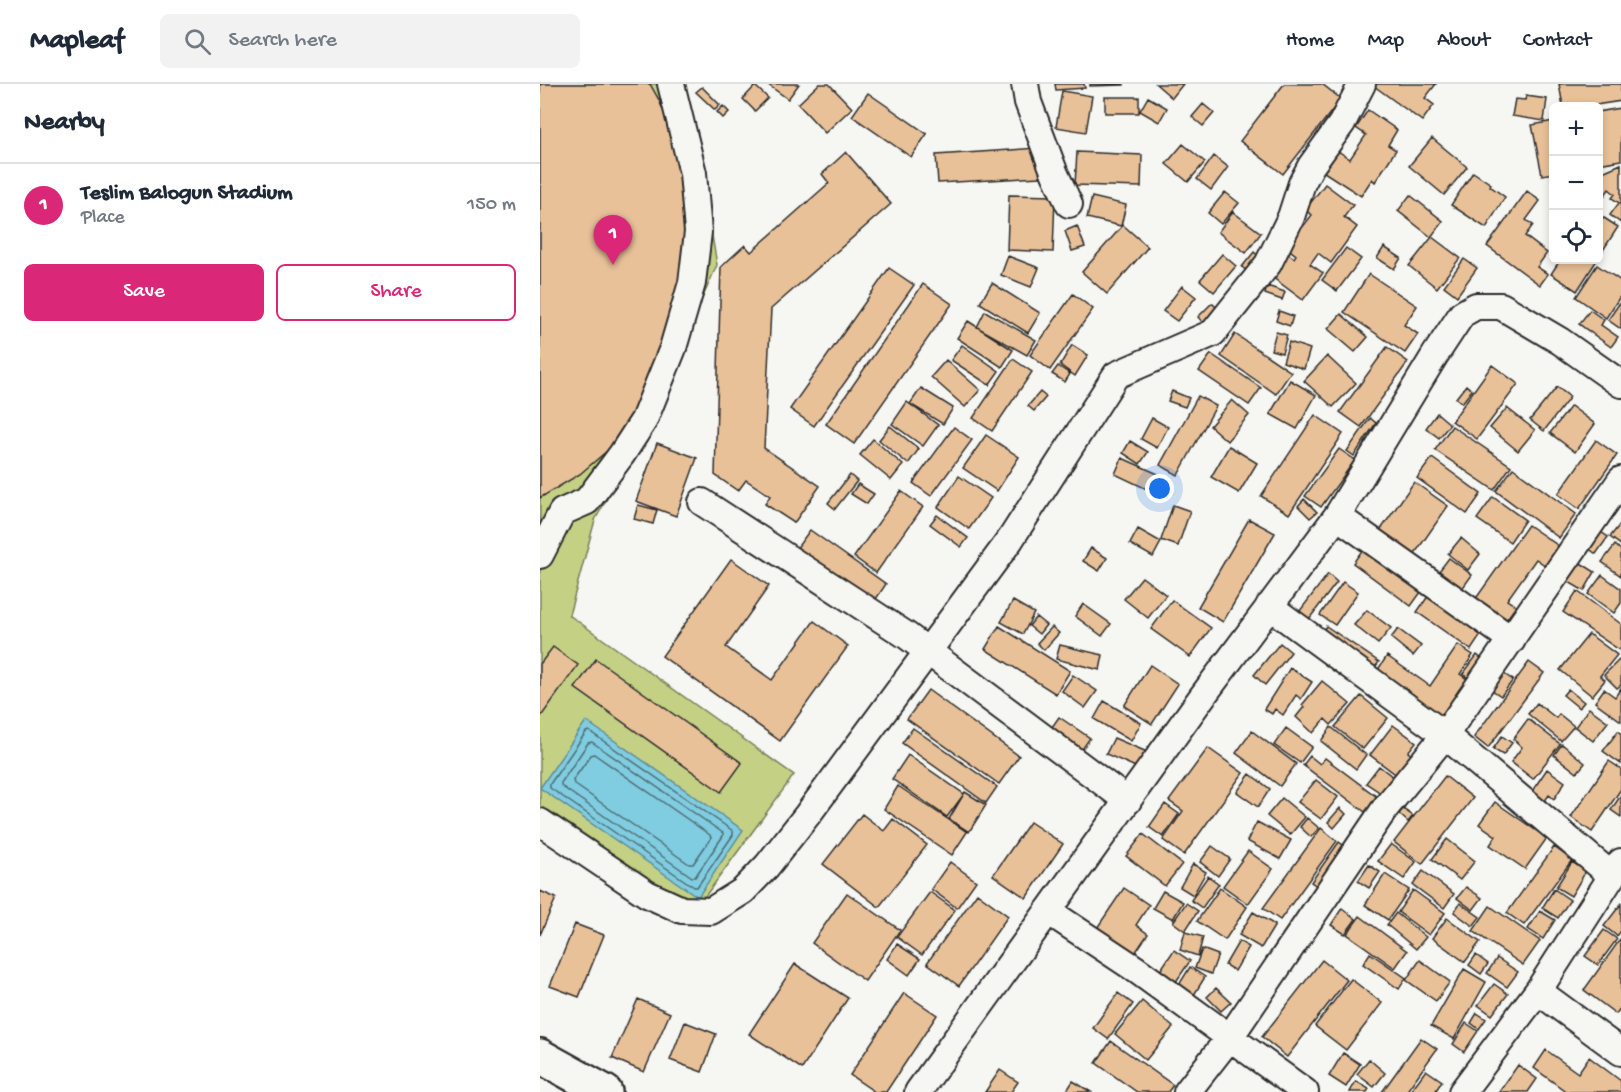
<!DOCTYPE html>
<html lang="en">
<head>
<meta charset="utf-8">
<style>
  :root { --surface:#fff; --page:#f2f2f3; --text:#1f2937; --muted:#747a83; --line:#e0e1e3; --accent:#db2777 }
  body { margin:0; font-family:"Gochi Hand",sans-serif; background:var(--page); color:var(--text) }
  .controls { position:absolute; right:18px; top:18px; display:grid; overflow:hidden; border-radius:9px; box-shadow:0 3px 9px #0003 }
  .controls button { width:54px; height:54px; display:grid; place-items:center; padding:0; border:0; border-bottom:2px solid var(--line); background:var(--surface); color:var(--text); font:30px sans-serif }
  .you { position:absolute; left:620px; top:405px; width:21px; height:21px; margin:-15px; border:4px solid #fff; border-radius:50%; background:#1a73e8; box-shadow:0 0 0 9px #1a73e833 }
  .badge { display:grid; place-items:center; width:39px; height:39px; border-radius:50%; background:var(--accent); color:#fff; font-size:20px; font-weight:700 }
  .pin { position:absolute; translate:-50% -50px; filter:drop-shadow(0 2px 3px #0008) }
  .pin::after { content:''; position:absolute; top:32px; width:21px; height:18px; background:inherit; clip-path:polygon(0 0,100% 0,50% 100%) }
  .list { margin:0; padding:0; list-style:none }
  h2 { display:flex; justify-content:space-between; align-items:center; height:78px; margin:0; padding:0 24px; font-size:26px }
  h2 small { font-size:20px; font-weight:400; color:var(--muted) }
  .list li { display:grid; grid-template-columns:39px 1fr auto; gap:18px; align-items:center; box-sizing:border-box; height:84px; padding:0 24px; border-top:2px solid var(--line) }
  .list b { display:block; font-size:22px; white-space:nowrap }
  .list p { margin:0; font-size:20px; white-space:nowrap; color:var(--muted) }
  .list em { font-size:20px; font-style:normal; color:var(--muted) }
  .actions { display:flex; gap:12px; padding:18px 24px }
  .actions a { flex:1; padding:14px 0; border:2px solid var(--accent); border-radius:9px; text-align:center; font-size:21px; color:var(--accent) }
  .actions .main { background:var(--accent); color:#fff }
  .icon { flex:none; width:33px; height:33px; fill:none; stroke:currentColor; stroke-width:2; stroke-linecap:round; stroke-linejoin:round }
  .map { position:relative; flex:none; width:1081px; height:1008px; overflow:hidden }
  header { display:flex; align-items:center; gap:36px; box-sizing:border-box; height:84px; padding:0 30px; background:var(--surface); border-bottom:2px solid var(--line) }
  header strong { font-size:28px }
  nav { display:flex; gap:33px; margin-inline-start:auto; font-size:21px }
  .search { width:420px; height:54px; background:var(--page); display:flex; align-items:center; gap:15px; box-sizing:border-box; padding:0 21px; border-radius:9px; color:var(--muted); font-size:22px }
  main { display:flex }
  aside { flex:1; background:var(--surface) }
  .map>svg:first-child { display:block }
  .green { fill:#c4d184; stroke:#787e58; stroke-width:1.5 }
  .water { fill:#80cce0; stroke:#5e8c98; stroke-width:1.5 }
  .lines { fill:none; stroke-linecap:round; stroke-linejoin:round }
  .shore { stroke:#4d6b73; stroke-width:1.5 }
  .building { fill:#e9c199; stroke:#2b2b2b; stroke-width:1.5 }
  .minor-casing { stroke:#2b2b2b; stroke-width:30 }
  .highway-casing { stroke:#2b2b2b; stroke-width:38 }
  .minor { stroke:#f6f6f2; stroke-width:26 }
  .highway { stroke:#f6f6f2; stroke-width:33 }
</style>
</head>
<body>
<header>
<strong>Mapleaf</strong>
<div class="search"><svg class="icon" aria-label="search" viewBox="0 0 24 24"><circle cx="10" cy="10" r="6"/><path d="M15 15l6 6"/></svg>Search here</div>
<nav><a>Home</a><a>Map</a><a>About</a><a>Contact</a></nav>
</header>
<main>
<aside>
<h2>Nearby<small></small></h2>
<ul class="list">
<li><span class="badge">1</span><div><b>Teslim Balogun Stadium</b><p>Place</p></div><em>150 m</em></li>
</ul>
<div class="actions"><a class="main">Save</a><a>Share</a></div>
</aside>
<div class="map">
<svg width="1081" height="1008" viewBox="0 0 1081 1008">
  <rect width="100%" height="100%" fill="#f6f6f2"/>
  <filter id="ink" filterUnits="userSpaceOnUse"><feTurbulence type="fractalNoise" baseFrequency=".0167" numOctaves="2"/><feDisplacementMap in="SourceGraphic" scale="12" xChannelSelector="R" yChannelSelector="G"/><feConvolveMatrix kernelMatrix="1 2 1 2 8 2 1 2 1" color-interpolation-filters="sRGB"/></filter>
  <g filter="url(#ink)">
    <path class="green" d="M0,0H131L153,39L177,181L100,356L55,436L29,531L254,691L155,826L0,749Z"/>
    <path class="water" d="M46,637L203,746L158,813L0,704Z"/>
    <g class="lines">
      <path class="shore" d="M49,647L193,747V751L157,803H154L10,704V700L46,648Z
        M52,658L183,749V752L155,793H152L21,702V699L48,659Z
        M54,670L170,751L171,754L153,780H149L34,700L33,696L51,671Z"/>
    </g>
    <path class="building" d="M0,0H110L119,16L129,41L144,115L148,153L125,276L75,360L40,390L0,414Z
      M227,0H259L248,15Z
      M279,0H289L312,24L285,49L258,20Z
      M515,0H544L545,4L516,6Z
      M550,0H584V1L550,2Z
      M616,0H643L632,14Z
      M744,0H782L801,15L743,90L700,57Z
      M836,0H896L885,14L894,21L882,37L834,2Z
      M1019,0H1081V17L1049,22H1023Z
      M215,2L228,14L215,27L203,15Z
      M162,3L180,21L175,26L156,8Z
      M522,7L552,12L546,48L516,43Z
      M328,9L387,50L371,73L312,32Z
      M986,12L1007,15L1004,37L972,32L975,15L985,16Z
      M565,13H599V29H565Z
      M608,13L627,24L619,38L600,27Z
      M663,20L674,29L663,42L652,33Z
      M183,22L189,28L183,34L177,28Z
      M1081,24V76L1058,80V28Z
      M828,26L857,46L848,61L856,66L835,98L832,95L821,112L784,88L798,67L810,75L826,51L816,44Z
      M1014,37V89L1002,91L992,41Z
      M892,54L927,83L904,111L869,82Z
      M643,60L665,78L648,98L626,80Z
      M498,64L500,93L398,99L396,71Z
      M306,68L351,120L231,225L224,364L280,402L254,439L225,420L230,412L206,396L198,407L175,391L181,183L205,161L211,168L289,99L282,90Z
      M537,68L602,71L601,103L535,101Z
      M674,72L688,83L671,106L657,95Z
      M1081,80V139L1070,131L1079,119L1072,114L1075,110L1069,105L1058,121V90Z
      M933,88L951,100L950,102L965,113L946,144L911,121Z
      M785,100L813,121L804,133L817,143L791,179L778,169L770,180L783,189L763,216L728,190L745,167L754,174L756,171L741,159L756,139L762,144L772,131L765,126Z
      M987,107L1000,117L986,136L993,141L985,152L1007,169L997,183L1008,190L1000,201L947,162Z
      M685,108L699,119L681,140L668,129Z
      M469,111L515,112L513,168L467,166Z
      M870,111L903,137L891,153L858,127Z
      M552,113L586,121L581,142L547,134Z
      M693,128L721,149L706,169L678,148Z
      M1058,130L1078,143L1058,174Z
      M583,141L608,163L567,210L542,188Z
      M537,142L545,163L532,167L525,147Z
      M892,153L920,174L897,204L869,182Z
      M844,163L861,174L854,185L837,174Z
      M806,164L821,175L797,207L782,196Z
      M714,168L728,180L715,194L702,183Z
      M682,170L696,182L674,208L660,196Z
      M468,172L499,184L491,203L461,191Z
      M924,175L937,184L917,212L904,202Z
      M1020,176H1057L1037,207L1011,190Z
      M1057,181L1081,197V211L1066,234L1036,213Z
      M349,184L374,201L274,342L250,325Z
      M829,190L877,222L864,241L878,250L865,269L804,228Z
      M452,199L500,229L488,249L440,219Z
      M383,200L412,220L314,360L286,340Z
      M642,202L656,213L637,237L623,227Z
      M727,202L745,208L742,216L725,210Z
      M533,210L553,225L510,286L490,271Z
      M1081,217V245L1068,236Z
      M672,219L680,227L666,242L658,233Z
      M1050,226L1064,236L1061,241L1078,253L1071,263L1039,240Z
      M445,227L496,256L487,271L437,243Z
      M739,227L753,232L750,242L736,237Z
      M801,230L828,253L815,268L788,245Z
      M428,237L473,266L462,283L417,254Z
      M736,248L747,251L742,269L731,266Z
      M695,250L751,288L736,310L681,272Z
      M749,258L770,265L764,285L743,278Z
      M422,261L459,287L449,301L411,276Z
      M532,261L548,271L535,292L520,281Z
      M847,263L868,278L821,343L800,328Z
      M671,270L721,304L709,321L659,287Z
      M787,272L816,299L793,323L764,297Z
      M473,275L492,288L452,347L433,334Z
      M406,276L440,306L425,323L391,293Z
      M952,281L978,300L937,355L912,337Z
      M518,282L530,290L525,298L512,290Z
      M750,296L776,311L757,345L730,330Z
      M926,301L932,306L922,319L916,314Z
      M1017,303L1030,313L1004,347L990,336Z
      M381,304L413,324L403,340L370,320Z
      M632,307L649,314L645,323L628,317Z
      M500,308L506,313L494,327L488,322Z
      M658,312L676,322L638,391L620,381Z
      M692,316L709,331L687,357L670,342Z
      M367,318L398,341L383,362L352,340Z
      M1031,322L1055,340L1035,368L1010,349Z
      M967,324L995,346L978,367L950,344Z
      M897,329L910,340L899,354L886,344Z
      M775,331L803,350L749,430L721,412Z
      M612,334L628,343L617,364L601,355Z
      M830,334L836,339L814,372L807,367Z
      M350,342L379,365L368,380L339,356Z
      M912,342L971,382L954,406L895,366Z
      M414,343L432,356L391,412L373,399Z
      M446,351L479,373L457,407L423,384Z
      M333,355L363,381L351,396L320,371Z
      M1056,356L1077,371L1039,425L1018,410Z
      M590,357L608,368L600,380L583,369Z
      M117,359L157,374L136,432L96,417Z
      M689,362L717,379L699,409L671,393Z
      M799,365L815,376L781,423L765,412Z
      M582,374L618,390L611,407L575,390Z
      M892,374L941,410L927,430L877,394Z
      M973,384L1036,430L1019,454L956,407Z
      M310,391L317,397L295,425L288,419Z
      M419,392L451,414L429,445L398,423Z
      M874,398L908,422L869,478L835,454Z
      M318,400L334,410L327,420L311,410Z
      M361,407L383,423L336,489L314,473Z
      M953,413L985,436L970,458L937,435Z
      M764,415L777,428L770,434L758,422Z
      M98,421L117,426L113,440L94,435Z
      M633,421L650,427L638,462L621,456Z
      M397,431L428,454L421,463L390,440Z
      M709,435L735,449L683,538L658,523Z
      M1081,439V461L1070,453Z
      M988,441L1023,465L1009,484L996,475L967,516L976,522L962,542L932,520Z
      M598,445L621,458L613,473L590,460Z
      M270,446L346,500L330,524L253,469Z
      M1058,446L1068,453L1056,470L1047,463Z
      M921,454L940,470L928,486L908,470Z
      M826,461L884,504L871,522L813,479Z
      M1075,461L1081,466V492L1062,478Z
      M551,464L567,474L559,487L543,477Z
      M909,474L932,491L919,509L896,491Z
      M191,475L229,502L186,563L232,596L274,537L308,562L240,657L122,572Z
      M1039,478L1055,488L1044,507L1027,497Z
      M788,490L797,498L766,539L756,532Z
      M1062,491L1081,505V519L1074,529L1048,510Z
      M602,493L626,511L608,534L584,515Z
      M803,498L818,508L795,541L780,531Z
      M1037,507L1081,540V567L1023,528Z
      M891,508L945,545L931,566L877,528Z
      M632,516L671,544L650,573L611,545Z
      M473,517L494,529L483,550L461,538Z
      M543,520L571,540L562,552L535,532Z
      M827,526L851,544L838,560L814,541Z
      M496,533L506,541L499,550L489,542Z
      M459,542L530,587L516,610L445,565Z
      M786,542L839,578L830,590L778,554Z
      M512,543L519,549L504,566L497,559Z
      M858,545L881,562L873,572L851,554Z
      M1049,550L1077,571L1060,592L1065,596L1052,612L1020,586Z
      M740,559L751,568L725,601L714,591Z
      M520,561L563,571L560,586L516,575Z
      M918,561L933,571L920,590L927,595L899,635L835,590L847,572L890,602Z
      M13,563L38,581L0,634V580Z
      M937,571L948,580L935,599L923,590Z
      M1081,574V601L1077,604L1064,591Z
      M56,575L202,679L181,708L35,604Z
      M989,578L1004,589L948,664L934,653Z
      M610,581L638,600L612,640L584,622Z
      M750,584L772,598L761,615L756,611L743,631L735,625L732,630L724,625Z
      M961,588L973,596L961,612L949,604Z
      M533,591L557,607L545,624L522,607Z
      M782,597L810,620L791,641L785,635L773,649L756,633L764,623L762,621Z
      M1081,604V637L1055,618L1064,605L1075,613Z
      M1028,605L1044,618L1039,624L1023,611Z
      M388,606L479,672L459,700L367,635Z
      M821,612L848,634L823,665L795,643Z
      M564,617L601,639L591,657L554,635Z
      M997,619L1016,634L1019,630L1034,642L1021,657L988,630Z
      M1049,624L1068,638L1053,657L1035,643Z
      M519,633L550,654L538,671L507,650Z
      M988,635L1020,660L993,695L971,678L982,663L973,655Z
      M853,641L876,658L868,668L877,675L862,695L830,671Z
      M791,643L826,671L816,685L781,657Z
      M373,644L457,703L446,719L362,659Z
      M746,644L772,663L760,679L734,661Z
      M712,647L756,680L740,702L696,669Z
      M1078,647L1081,649V680L1063,667Z
      M962,652L972,659L963,671L953,665Z
      M574,654L607,668L600,685L566,670Z
      M1022,660L1045,679L1037,689L1014,671Z
      M668,664L703,689L644,771L623,756L643,727L629,717Z
      M368,671L424,710L407,733L352,695Z
      M770,672L780,680L785,674L837,713L825,728L763,681Z
      M1069,677L1081,685V705L1052,748L1031,733Z
      M839,682L853,693L841,709L826,699Z
      M1007,685L1025,698L1014,715L1009,711L1004,718L986,716Z
      M710,690L730,705L718,723L697,708Z
      M905,692L933,714L882,780L854,758Z
      M776,696L798,713L781,735L758,718Z
      M358,702L427,748L412,771L344,725Z
      M425,708L446,721L429,748L409,735Z
      M1081,711V733L1071,726Z
      M742,714L765,733L750,751L727,732Z
      M955,718L1007,754L985,785L950,761L956,752L939,740Z
      M625,720L639,730L623,753L609,743Z
      M800,724L806,730L794,744L788,738Z
      M863,725L873,732L868,738L859,730Z
      M322,730L344,747L353,735L387,761L339,823L283,780Z
      M767,734L779,744L771,753L760,743Z
      M490,738L523,760L486,814L453,791Z
      M717,738L751,756L740,775L707,757Z
      M781,744L797,757L740,836L723,824Z
      M603,750L642,780L625,802L586,772Z
      M907,755L935,777L920,796L892,775Z
      M799,758L810,766L783,806L771,798Z
      M851,760L876,778L864,795L838,777Z
      M672,762L690,775L678,792L660,778Z
      M1014,763L1032,776L984,841L967,829Z
      M708,767L733,785L708,820L683,802Z
      M410,778L436,797L417,824L391,805Z
      M1032,778L1046,787L1031,812L1016,803Z
      M653,780L666,788L653,811L640,803Z
      M829,781L840,788L829,804L818,797Z
      M883,787L914,810L904,824L873,801Z
      M845,790L869,806L848,836L825,821Z
      M668,792L679,800L662,824L651,816Z
      M926,803L942,814L933,826L917,814Z
      M584,804L609,821L596,841L608,850L593,872L555,847Z
      M680,804L707,823L685,856L657,837Z
      M1014,805L1030,816L1018,834L1002,824Z
      M873,806L905,829L889,851L858,828Z
      M0,807L16,814L0,851Z
      M623,807L643,818L633,835L613,824Z
      M390,808L415,826L382,871L357,853Z
      M307,809L360,846L325,897L272,859Z
      M437,809L468,832L419,902L387,879Z
      M646,819L658,827L645,847L633,838Z
      M920,819L940,833L933,842L914,828Z
      M1081,820V847L1077,852L1064,842Z
      M950,822L1000,857L983,881L933,847Z
      M802,824L816,835L805,850L791,841Z
      M1000,827L1015,836L1003,855L988,845Z
      M713,828L735,841L721,864L699,851Z
      M856,829L886,853L876,865L847,841Z
      M820,832L867,867L855,884L807,850Z
      M907,834L940,858L925,878L892,854Z
      M35,840L64,851L39,913L10,902Z
      M1064,846L1077,855L1058,881L1045,872Z
      M645,848L663,853L658,872L640,866Z
      M1081,854V923L1076,930L1044,906Z
      M699,857L709,863L695,887L685,881Z
      M357,860L380,875L369,891L347,875Z
      M662,865L678,871L671,890L655,884Z
      M634,866L650,877L631,905L615,894Z
      M830,869L866,894L859,905L823,880Z
      M936,871L948,880L941,890L929,881Z
      M957,874L978,888L967,903L947,889Z
      M782,876L807,896L747,973L722,953Z
      M880,876L910,898L896,917L866,896Z
      M255,880L308,914L262,985L209,950Z
      M650,883L665,893L649,919L634,909Z
      M924,885L946,898L914,955L891,942Z
      M811,895L842,919L806,966L775,942Z
      M954,900L968,910L952,931L938,921Z
      M676,904L691,918L681,927L667,913Z
      M364,909L397,931L346,1008H335L310,991Z
      M578,909L593,920L568,955L553,944Z
      M98,915L130,929L104,988L72,974Z
      M602,917L633,943L606,976L575,950Z
      M937,929L946,935L939,945L931,939Z
      M145,938L176,950L162,988L130,976Z
      M926,939L938,947L924,968L913,960Z
      M881,954L897,965L866,1008H842Z
      M571,957L633,1001L628,1008H597L556,979Z
      M1006,966L1038,989L1049,973L1081,997V1008H1027L994,984Z
      M803,969L820,980L806,1003L789,992Z
      M829,975L845,989L834,1003L817,990Z
      M978,981L997,995L988,1008H959Z
      M460,986L478,998L471,1008H445Z
      M886,986L902,997L895,1008H876L872,1005Z
      M533,997L551,1008H526Z
      M816,997L829,1005L827,1008H810Z"/>
    <g class="lines">
      <g class="minor-casing">
        <path id="minor" d="M485,0L488,18L515,90L529,120
          M162,418L366,551L588,717
          M797,432L972,556
          M0,471L22,428L47,417L82,370L104,336L133,264L152,199L158,148L153,89L131,0
          M729,522L905,651L1071,791
          M0,738L107,810L142,826L171,827L203,807L227,782L268,730L470,456L576,291L673,249L728,180L751,133L762,99L771,82L802,39L822,0
          M508,827L594,884L765,1008
          M998,907L1081,968
          M378,1008L662,613L797,432L895,271L922,230L936,222H961L1020,257L1081,300
          M647,1008L690,953L846,723L905,651L1081,396
          M922,1008L998,907L1081,778"/>
      </g>
      <g class="highway-casing">
        <path id="highway" d="M0,972L65,1008"/>
      </g>
      <use href="#minor" class="minor"/>
      <use href="#highway" class="highway"/>
    </g>
  </g>
</svg>
<div class="controls">
<button>+</button>
<button>−</button>
<button><svg class="icon" aria-label="locate" viewBox="0 0 24 24"><circle cx="12" cy="12" r="6"/><path d="M12 2v4M12 18v4M2 12h4M18 12h4"/></svg></button>
</div>
<div class="you"></div>
<div class="pin badge" style="left:73px;top:181px">1</div>
</div>
</main>
</body>
</html>
